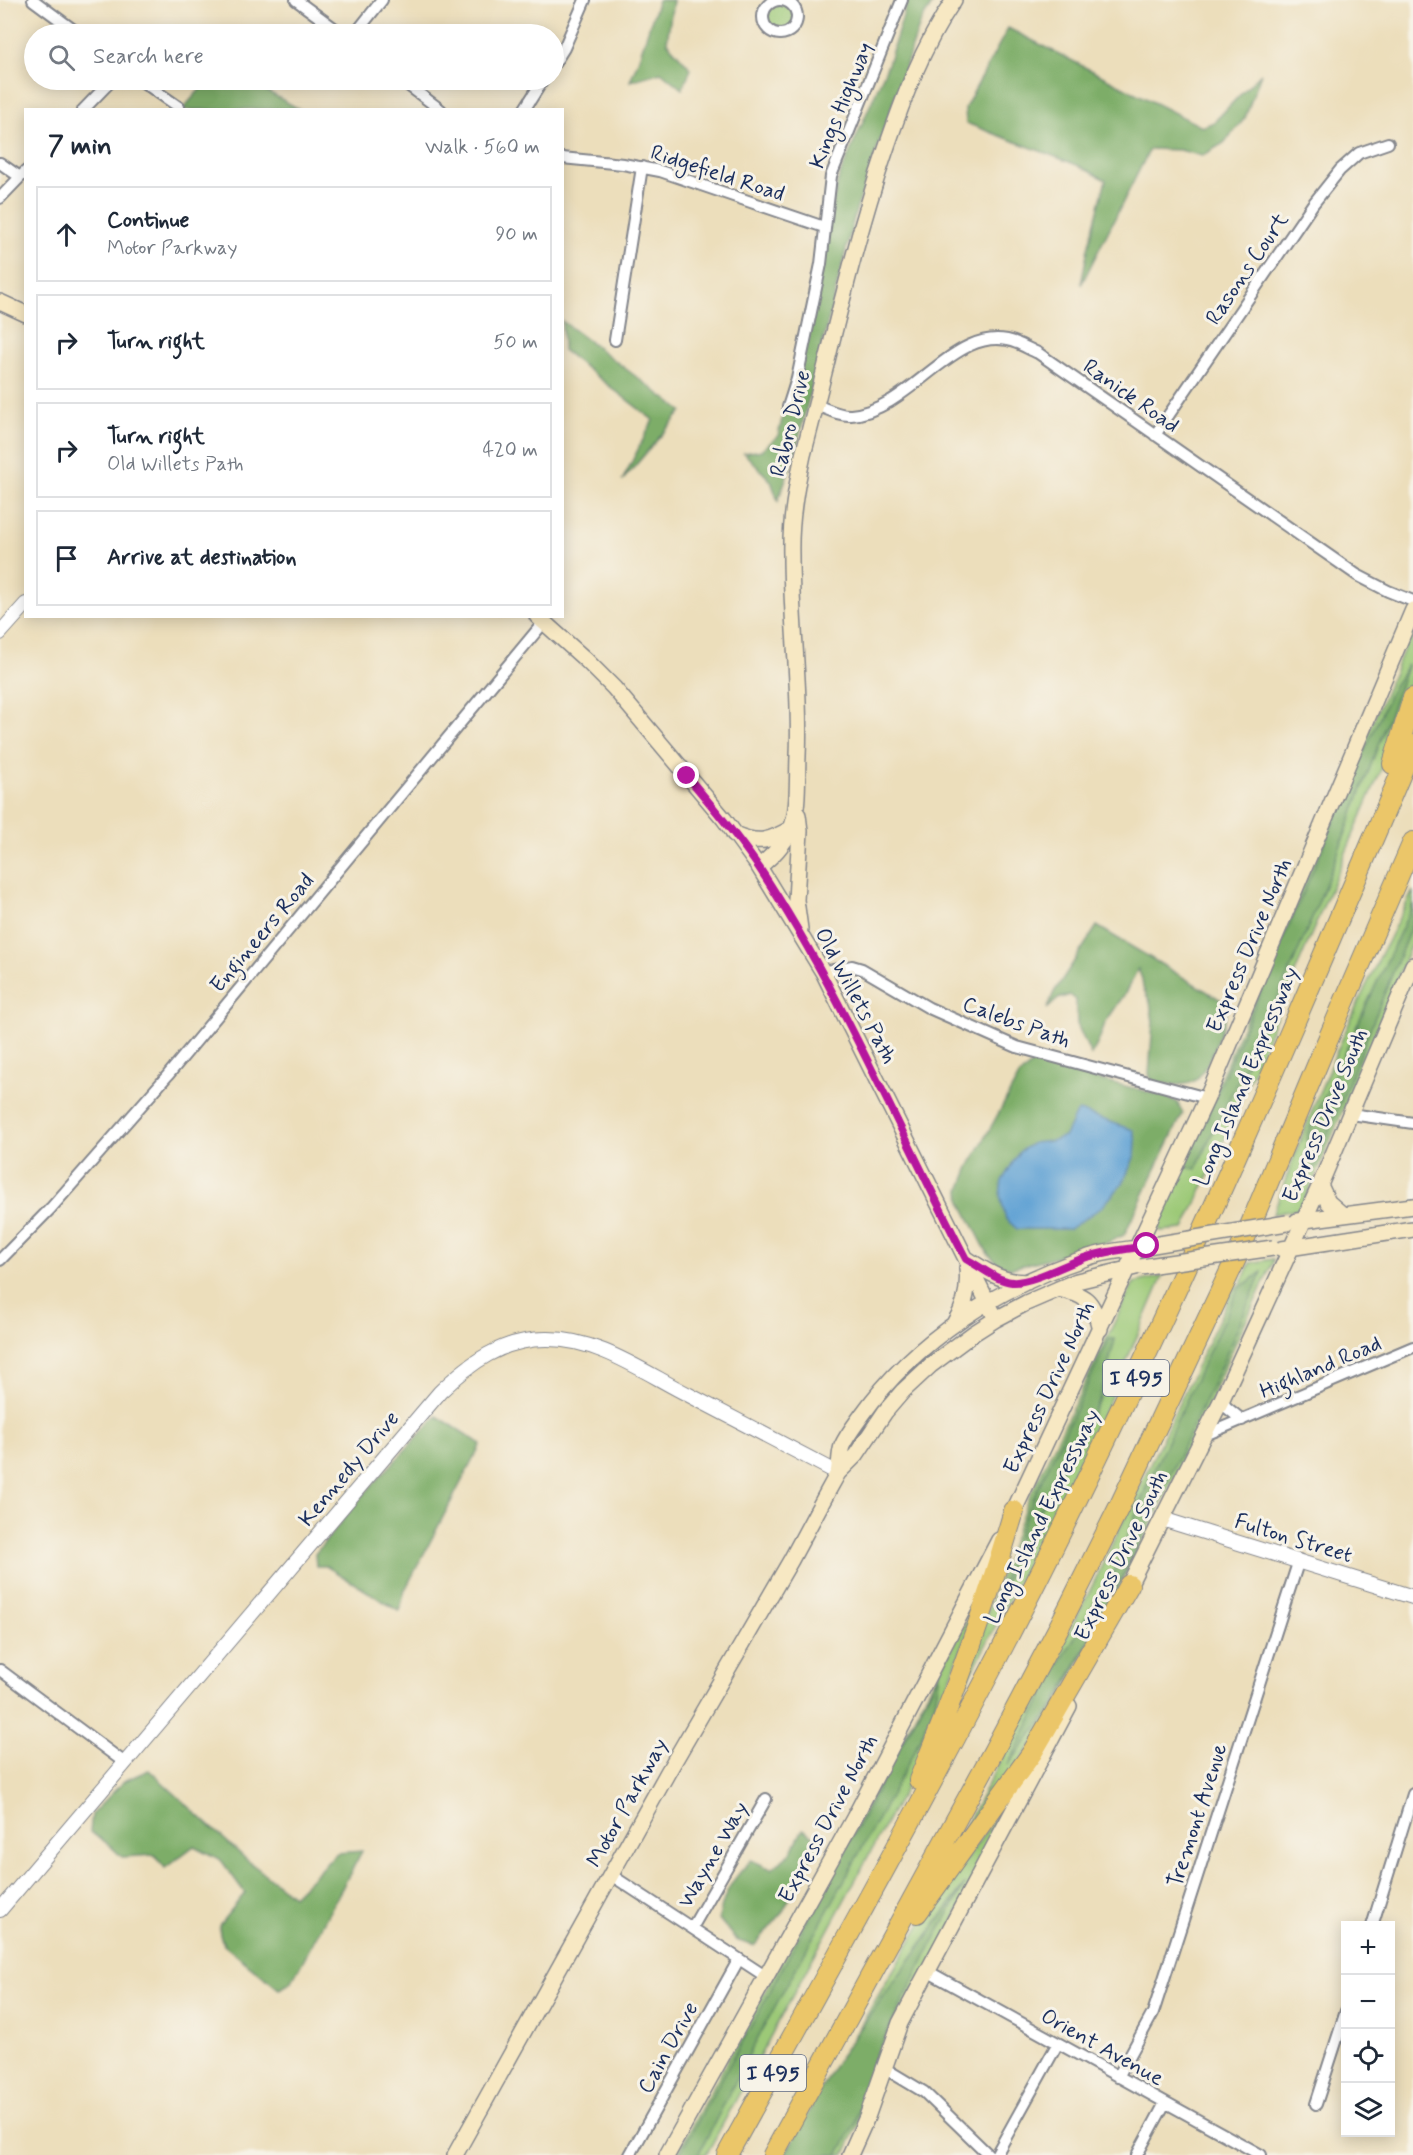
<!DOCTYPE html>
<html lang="en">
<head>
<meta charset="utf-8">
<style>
  :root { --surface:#fff; --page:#f6f6f7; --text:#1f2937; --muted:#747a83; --line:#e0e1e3 }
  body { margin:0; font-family:Mynerve,sans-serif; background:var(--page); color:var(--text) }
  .controls { position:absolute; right:18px; bottom:18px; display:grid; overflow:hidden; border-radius:0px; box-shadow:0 3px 15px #0003 }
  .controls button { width:54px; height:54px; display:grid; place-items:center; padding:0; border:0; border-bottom:2px solid var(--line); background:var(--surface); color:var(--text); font:30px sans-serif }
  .stop { position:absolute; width:18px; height:18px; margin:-14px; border:4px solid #b5179e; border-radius:50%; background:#fff }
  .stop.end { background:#b5179e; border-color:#fff; box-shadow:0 2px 6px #0008 }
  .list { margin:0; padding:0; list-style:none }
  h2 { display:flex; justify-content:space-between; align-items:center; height:78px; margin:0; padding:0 24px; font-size:26px }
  h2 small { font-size:20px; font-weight:400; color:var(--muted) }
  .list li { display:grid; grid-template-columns:39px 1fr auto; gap:18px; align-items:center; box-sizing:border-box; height:96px; margin:0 12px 12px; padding:0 12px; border:2px solid var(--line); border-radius:0px }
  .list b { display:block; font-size:22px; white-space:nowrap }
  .list p { margin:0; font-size:20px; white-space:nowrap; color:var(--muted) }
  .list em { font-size:20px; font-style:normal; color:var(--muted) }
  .icon { flex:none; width:33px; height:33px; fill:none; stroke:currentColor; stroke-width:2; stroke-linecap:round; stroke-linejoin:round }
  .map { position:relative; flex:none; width:1413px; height:2155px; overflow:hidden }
  .search { position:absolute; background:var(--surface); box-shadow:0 3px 15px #0003; left:24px; top:24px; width:540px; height:66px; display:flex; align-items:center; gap:15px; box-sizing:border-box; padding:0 21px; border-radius:33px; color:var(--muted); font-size:22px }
  .panel { position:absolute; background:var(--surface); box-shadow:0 3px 15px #0003; left:24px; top:108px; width:540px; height:510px; border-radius:0px }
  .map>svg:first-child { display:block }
  .green { fill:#9cc977; stroke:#5c7c6a; stroke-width:1.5 }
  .forest { fill:#7dad68; stroke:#4c6e63; stroke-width:1.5 }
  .water { fill:#61a2d4; stroke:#3e6899; stroke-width:1.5 }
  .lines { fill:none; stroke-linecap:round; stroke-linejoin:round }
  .minor-casing { stroke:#84868c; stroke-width:14 }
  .tertiary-casing { stroke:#84868c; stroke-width:16 }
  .secondary-casing { stroke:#84868c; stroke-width:18 }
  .motorway-casing { stroke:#84868c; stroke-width:22 }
  .minor { stroke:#fff; stroke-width:10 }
  .tertiary { stroke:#fff; stroke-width:14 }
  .secondary { stroke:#f7e8c3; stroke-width:15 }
  .motorway { stroke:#ebc669; stroke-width:20 }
  .secondary-bridge-casing { stroke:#84868c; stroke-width:18; stroke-linecap:butt }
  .secondary-bridge { stroke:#f7e8c3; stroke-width:15 }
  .route { stroke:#b5179e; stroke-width:8 }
  .labels { text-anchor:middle; stroke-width:6; stroke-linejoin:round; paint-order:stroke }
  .shield { fill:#f7f3e8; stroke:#5d6a87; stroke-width:1.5 }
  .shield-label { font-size:21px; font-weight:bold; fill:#1b2f5e }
  .street-label { font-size:22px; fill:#1b2f5e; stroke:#f7f3e8 }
</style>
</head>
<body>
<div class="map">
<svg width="1413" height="2155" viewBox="0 0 1413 2155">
  <rect width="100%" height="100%" fill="#f7f3e8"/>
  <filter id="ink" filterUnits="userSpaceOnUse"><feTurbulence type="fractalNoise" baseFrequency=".0167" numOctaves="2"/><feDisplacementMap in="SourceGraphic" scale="12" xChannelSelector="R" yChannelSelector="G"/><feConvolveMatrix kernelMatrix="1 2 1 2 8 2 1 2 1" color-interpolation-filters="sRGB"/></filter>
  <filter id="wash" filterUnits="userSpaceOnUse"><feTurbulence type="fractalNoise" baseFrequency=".008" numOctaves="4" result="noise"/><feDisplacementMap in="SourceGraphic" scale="24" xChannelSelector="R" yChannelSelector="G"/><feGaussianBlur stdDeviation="1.35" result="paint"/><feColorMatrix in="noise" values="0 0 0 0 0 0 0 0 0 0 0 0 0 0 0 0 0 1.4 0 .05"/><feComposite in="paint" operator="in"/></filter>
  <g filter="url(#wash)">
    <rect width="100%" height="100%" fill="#ecdebb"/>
    <path class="green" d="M765 18a15 15 0 1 1 30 0a15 15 0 1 1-30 0Z
      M1413,628V674L1380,772L1216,1159L1184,1229L1160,1231L1158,1224Z
      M1413,891V939L1318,1170L1300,1209L1273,1214C1312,1104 1359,994 1413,891Z
      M1273,1259V1262L1216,1385L1208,1410L1128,1570L1045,1727L952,1852L1086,1599L1234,1288L1241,1284L1250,1263Z
      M1163,1276L1107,1406L949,1718L1027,1502L1130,1290L1134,1283Z
      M972,1611L975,1613L916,1768L706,2155H676Z
      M1014,1792L844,2155H784L923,1920Z"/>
    <path class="forest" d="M658,0H673L667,42L691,69L682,89L661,72L630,81L638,61Z
      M908,0H935L921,21L855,214L795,453L778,501L771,481L744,453L762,450L778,436L839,177L888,64Z
      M1008,28L1202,127L1214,122L1261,73L1245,118L1224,143L1202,156L1180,150L1150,149L1081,285L1088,248L1106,180L1077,165L966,123L965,108Z
      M208,80H247L299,109L182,110Z
      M562,321L682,411L622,481L653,420L563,350Z
      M1408,664C1365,781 1323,900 1271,1013C1247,1065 1219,1116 1196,1169L1185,1167L1352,779L1391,691Z
      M1413,904V922L1316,1165L1302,1187L1308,1132Z
      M1097,926L1223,1001L1228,1008C1224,1025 1207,1078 1190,1083C1178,1087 1164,1084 1152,1081L1149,1074L1153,1022L1150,1002L1143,988L1142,979L1138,969L1124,995L1105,1023L1098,1043L1091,1055L1077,1024L1076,1000L1070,995L1058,999L1047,1009L1054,992Z
      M1033,1063L1165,1096L1177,1102L1183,1113L1124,1235L1104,1244L1012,1268L1000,1265L988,1254L961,1202L960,1190L969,1167L1019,1076Z
      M1262,1272L1223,1362L1119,1584L1053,1708L1008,1765L1059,1664L1114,1570L1148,1482L1238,1289Z
      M1109,1339H1115L1100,1398L1059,1476L1038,1513L1028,1542L997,1597L1026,1513Z
      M437,1416L481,1444L405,1590L399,1611L326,1566H316L315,1554L365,1493Z
      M940,1672L934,1709L907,1766L755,2043L698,2155H679L761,2008Z
      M149,1770L248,1861L293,1896L337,1853L362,1851L291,1983L279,1989L224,1945L220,1935L219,1925L245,1893L221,1860L194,1846L165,1868L155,1855L122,1857L107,1843L90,1832L92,1814L124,1781Z
      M803,1829L820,1840L782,1913L754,1946L736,1940L719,1919C724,1891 732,1880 751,1860L771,1869L790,1854Z
      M965,1884L932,1944L874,2059L855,2124L838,2155H785L835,2063Z"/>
    <path class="water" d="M1079,1111L1133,1130L1136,1141L1135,1155L1123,1183L1102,1207L1069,1229H1017L1006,1219L1000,1195L1002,1181L1019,1152L1033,1143L1051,1141L1065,1136L1076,1113Z"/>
  </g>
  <g filter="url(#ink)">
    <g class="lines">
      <g class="minor-casing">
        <path id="minor" d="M763 17a17 17 0 1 1 34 0a17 17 0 1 1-34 0Z
          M33,0L79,34
          M296,0L342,34
          M355,34L382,0
          M554,64L564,48L585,0
          M140,80L179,107
          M401,80L441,110
          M83,110L112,80
          M524,110L543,80
          M562,158L623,164L660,171L824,227
          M0,163L20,177
          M0,198L26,171
          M615,340L642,167
          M816,405C827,409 840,416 851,415C913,410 957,319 1017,343C1024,346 1031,350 1038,353L1357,575L1388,591L1413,601
          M788,407L797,379L821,264L831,176L902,0
          M1155,435L1313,204L1340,170L1359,153L1388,143
          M823,972L852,966L862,969L929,1008L1017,1047L1207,1098
          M1351,1114L1413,1123
          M0,1260L51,1208L168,1075L544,622
          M1222,1399L1226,1407L1242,1420
          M1203,1436L1413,1347
          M0,1670L125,1763
          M611,1875L765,1976
          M1372,1926L1413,1794
          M692,1928L766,1799
          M927,1971L1261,2155
          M884,2068L924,2092L989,2155
          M1118,2077L1153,2013L1299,1560
          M1316,2104L1346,2011
          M630,2155L739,1959
          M996,2155L1058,2043
          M1137,2155L1165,2103"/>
      </g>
      <g class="tertiary-casing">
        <path id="tertiary" d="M0,633L26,604
          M1162,1519L1413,1597
          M0,1910L440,1392C470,1363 502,1339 546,1339C598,1338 645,1373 689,1395C739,1421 789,1447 838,1473"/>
      </g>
      <g class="secondary-casing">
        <path id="secondary" d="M0,302L26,314
          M537,616L586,660L614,688L724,819L759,867L823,972L996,1319
          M798,815L800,831L796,900L800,929
          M734,834C760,845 769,841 792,828
          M759,867C772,856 784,845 791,829C799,810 797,778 798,756C801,689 791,622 791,555C790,521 796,488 803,455C830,354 851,252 885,152C903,99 922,47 954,0
          M1320,1185L1328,1202L1343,1215
          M1297,1221L1413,1206
          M1282,1249L1413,1229
          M967,1259C988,1272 1001,1282 1027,1282
          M1058,1289C1086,1295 1093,1300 1100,1329
          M955,1322C966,1305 969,1288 967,1268
          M838,1473C840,1465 839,1454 842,1446C847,1435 855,1425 862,1415C915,1340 1000,1286 1086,1258C1105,1251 1125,1250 1144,1247
          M1010,1519L1207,1098L1413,610
          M1125,1593L1222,1399L1320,1185L1413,965
          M455,2155L668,1772L791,1560L828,1491L838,1473L856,1455L885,1412L903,1391L931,1365L974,1333L996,1319L1026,1303L1077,1281L1136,1267
          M667,2155L854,1818L999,1540
          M850,2155L867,2117L900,2023L1069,1706"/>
      </g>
      <g class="motorway-casing">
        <path id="motorway" d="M1393,764L1413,698
          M919,1780C956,1692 987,1602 1014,1511
          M917,1913L1032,1753L1129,1585
          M727,2155C849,1934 973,1714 1083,1487C1202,1244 1307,994 1413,745
          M773,2155L993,1752L1060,1625L1120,1505L1240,1250L1323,1051L1413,842"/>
      </g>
      <use href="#minor" class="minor"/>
      <use href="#tertiary" class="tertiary"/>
      <use href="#secondary" class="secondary"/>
      <use href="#motorway" class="motorway"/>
      <g class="secondary-bridge-casing">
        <path id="secondary-bridge" d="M1147,1246L1287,1223
          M1141,1267L1273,1248"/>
      </g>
      <use href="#secondary-bridge" class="secondary-bridge"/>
    </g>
  </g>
  <g class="lines" filter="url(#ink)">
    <path class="route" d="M687,776C712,806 738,836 760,869C841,992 898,1129 966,1259C981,1267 995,1280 1012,1282C1030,1284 1068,1263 1087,1257C1107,1251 1127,1249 1147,1246"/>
  </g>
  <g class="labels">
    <g class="shield">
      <rect x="1103" y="1360" width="66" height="36" rx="4.5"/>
      <rect x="740" y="2055" width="66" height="36" rx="4.5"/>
    </g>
    <g class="shield-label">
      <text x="1136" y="1385">I 495</text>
      <text x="773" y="2080">I 495</text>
    </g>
    <g class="street-label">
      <text transform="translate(840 105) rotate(-68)" y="8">Kings Highway</text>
      <text transform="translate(718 172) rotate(18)" y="8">Ridgefield Road</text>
      <text transform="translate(1246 268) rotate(-56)" y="8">Rasons Court</text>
      <text transform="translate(1132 395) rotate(35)" y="8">Ranick Road</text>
      <text transform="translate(789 423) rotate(-76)" y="8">Rabro Drive</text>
      <text transform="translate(261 932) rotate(-50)" y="8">Engineers Road</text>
      <text transform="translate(1248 945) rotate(-67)" y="8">Express Drive North</text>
      <text transform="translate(857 995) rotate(62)" y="8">Old Willets Path</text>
      <text transform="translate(1017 1021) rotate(20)" y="8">Calebs Path</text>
      <text transform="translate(1245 1076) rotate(-67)" y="8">Long Island Expressway</text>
      <text transform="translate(1324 1115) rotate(-67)" y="8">Express Drive South</text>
      <text transform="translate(1320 1366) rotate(-23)" y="8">Highland Road</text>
      <text transform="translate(1048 1387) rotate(-65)" y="8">Express Drive North</text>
      <text transform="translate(348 1468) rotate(-50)" y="8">Kennedy Drive</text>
      <text transform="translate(1041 1516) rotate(-64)" y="8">Long Island Expressway</text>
      <text transform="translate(1294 1537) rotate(17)" y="8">Fulton Street</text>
      <text transform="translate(1120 1555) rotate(-64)" y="8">Express Drive South</text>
      <text transform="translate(626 1802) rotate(-61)" y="8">Motor Parkway</text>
      <text transform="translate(1196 1815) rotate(-72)" y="8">Tremont Avenue</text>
      <text transform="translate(827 1818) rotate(-62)" y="8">Express Drive North</text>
      <text transform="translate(712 1854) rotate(-60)" y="8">Wayne Way</text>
      <text transform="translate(1103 2046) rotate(29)" y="8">Orient Avenue</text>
      <text transform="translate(667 2047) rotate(-61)" y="8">Cain Drive</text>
    </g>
  </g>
</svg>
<div class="controls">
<button>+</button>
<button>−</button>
<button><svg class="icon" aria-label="locate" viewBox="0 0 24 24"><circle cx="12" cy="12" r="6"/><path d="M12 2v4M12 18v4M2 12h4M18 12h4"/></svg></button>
<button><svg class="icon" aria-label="layers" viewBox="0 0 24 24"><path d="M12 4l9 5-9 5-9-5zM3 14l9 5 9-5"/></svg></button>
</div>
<div class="stop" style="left:1147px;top:1246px"></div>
<div class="stop end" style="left:687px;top:776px"></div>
<div class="search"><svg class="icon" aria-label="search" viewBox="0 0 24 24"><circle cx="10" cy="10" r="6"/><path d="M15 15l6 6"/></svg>Search here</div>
<section class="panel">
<h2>7 min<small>Walk · 560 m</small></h2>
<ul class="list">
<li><svg class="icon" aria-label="ahead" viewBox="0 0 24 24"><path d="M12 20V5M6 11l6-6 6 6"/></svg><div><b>Continue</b><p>Motor Parkway</p></div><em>90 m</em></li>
<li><svg class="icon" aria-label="right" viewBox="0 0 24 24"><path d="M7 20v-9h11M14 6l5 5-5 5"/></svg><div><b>Turn right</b></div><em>50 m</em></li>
<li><svg class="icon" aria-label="right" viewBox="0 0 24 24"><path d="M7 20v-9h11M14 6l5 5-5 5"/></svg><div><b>Turn right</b><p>Old Willets Path</p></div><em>420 m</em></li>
<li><svg class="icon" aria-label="arrive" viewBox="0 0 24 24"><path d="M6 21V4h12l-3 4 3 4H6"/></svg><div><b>Arrive at destination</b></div></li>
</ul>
</section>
</div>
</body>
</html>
